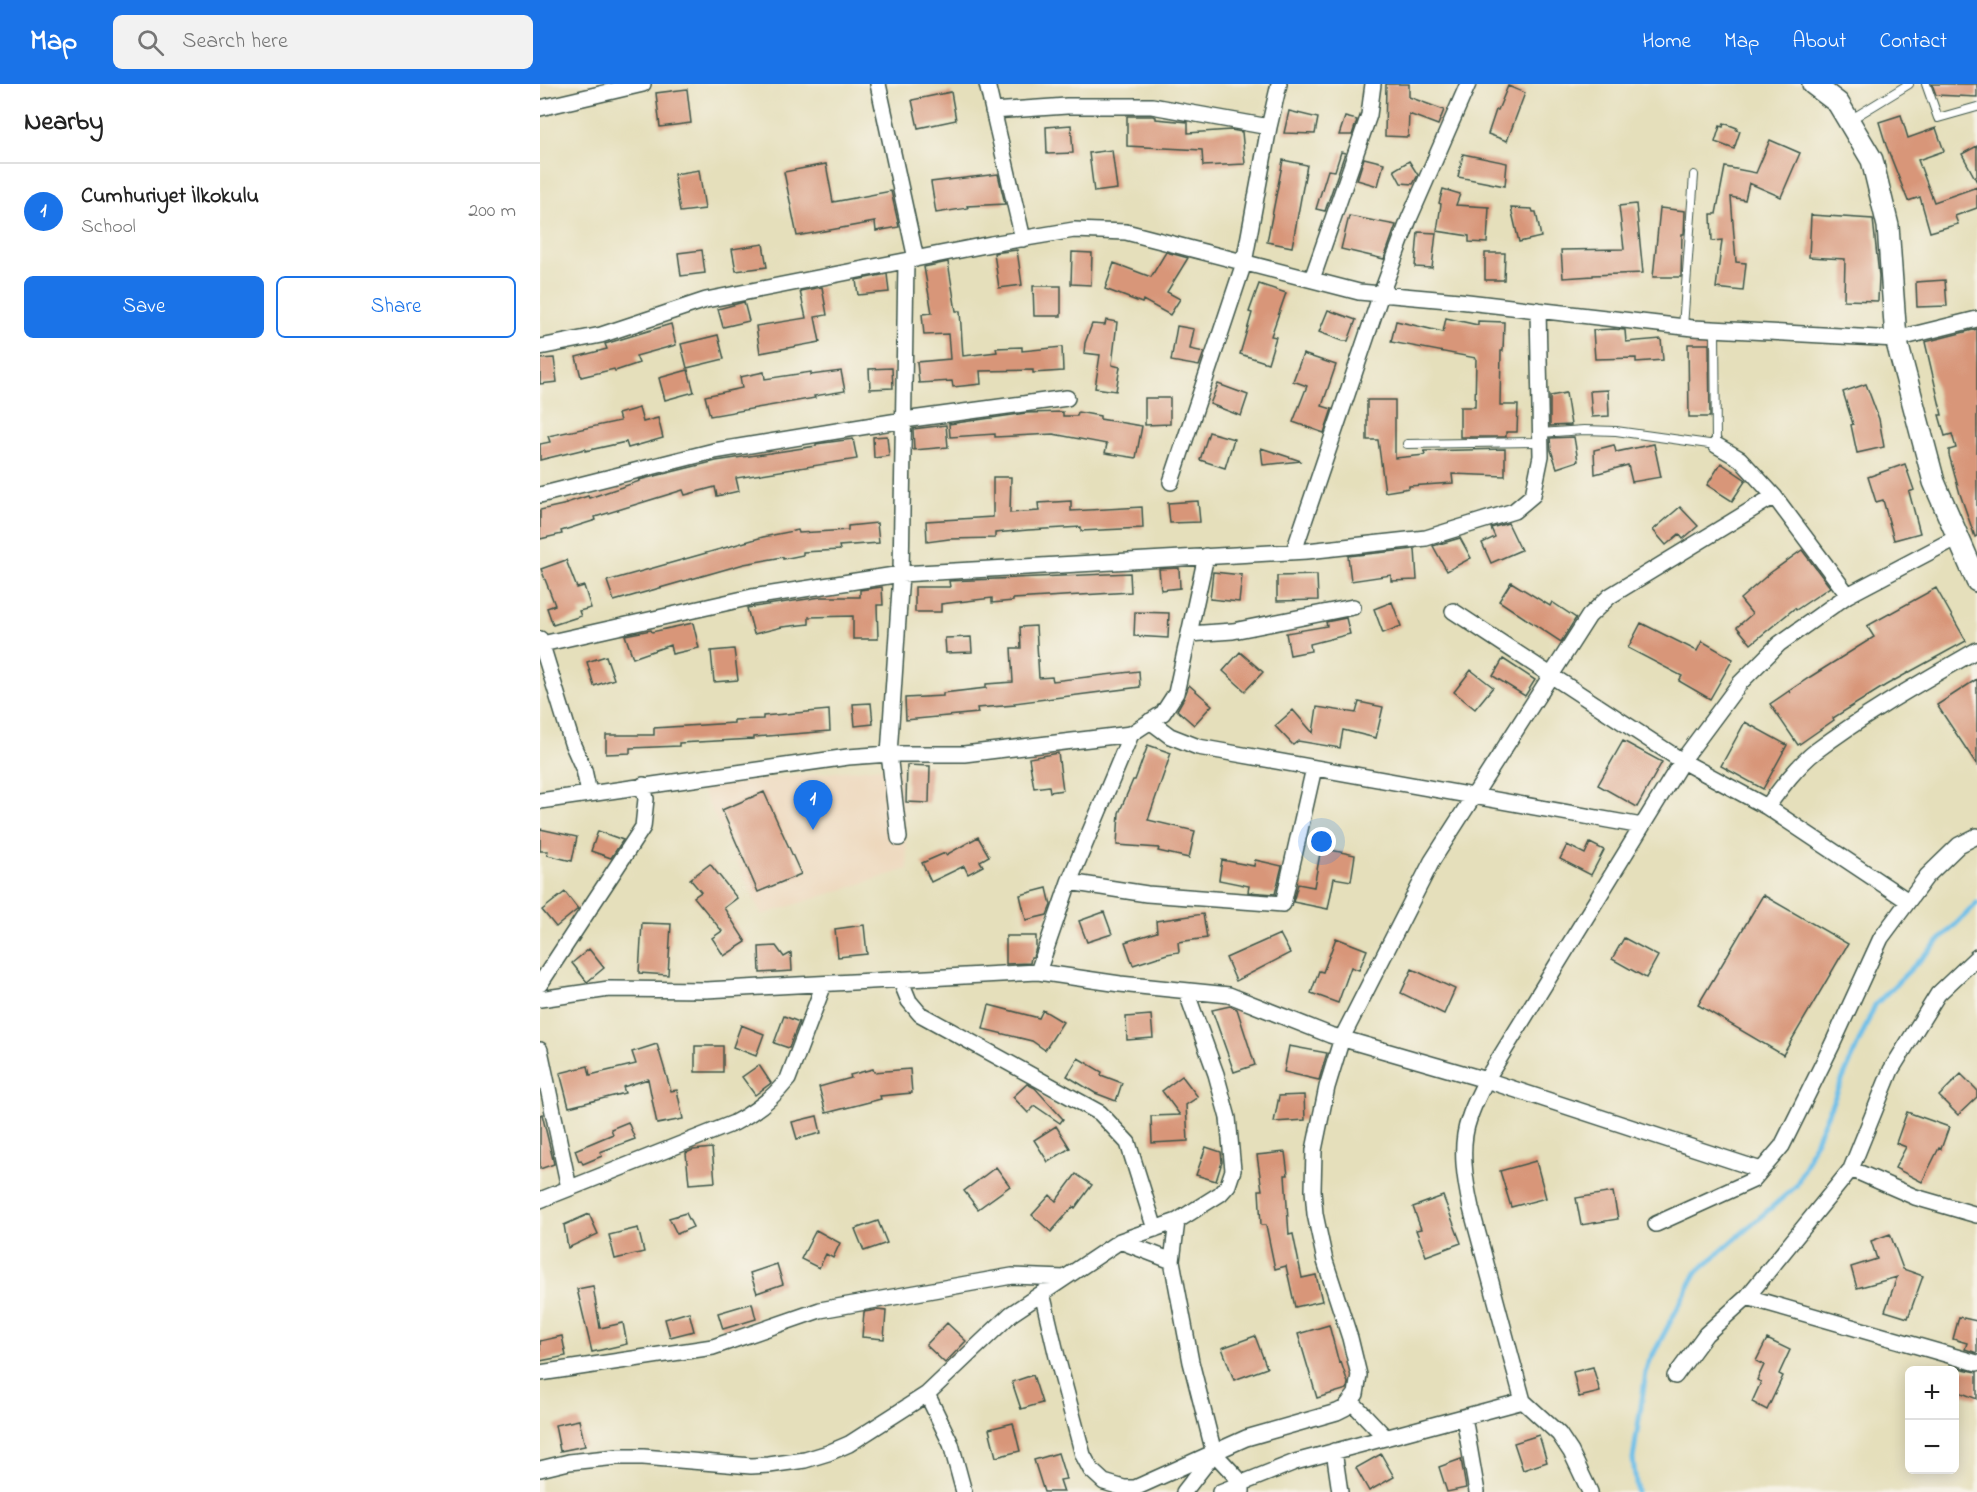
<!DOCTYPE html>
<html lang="en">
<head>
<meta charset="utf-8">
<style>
  :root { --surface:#fff; --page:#f2f2f2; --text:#222; --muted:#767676; --line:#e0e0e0; --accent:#1a73e8 }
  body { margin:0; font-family:"Indie Flower",sans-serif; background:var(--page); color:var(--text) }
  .controls { position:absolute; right:18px; bottom:18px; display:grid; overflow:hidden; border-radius:9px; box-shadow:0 3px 15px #0003 }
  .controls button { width:54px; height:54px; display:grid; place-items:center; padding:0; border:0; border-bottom:2px solid var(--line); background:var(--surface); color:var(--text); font:30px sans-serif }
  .you { position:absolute; left:782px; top:758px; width:21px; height:21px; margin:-15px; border:4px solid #fff; border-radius:50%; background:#1a73e8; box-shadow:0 0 0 9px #1a73e833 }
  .badge { display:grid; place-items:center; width:39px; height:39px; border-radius:50%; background:var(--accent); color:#fff; font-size:20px; font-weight:700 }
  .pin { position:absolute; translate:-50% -50px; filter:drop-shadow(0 2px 3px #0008) }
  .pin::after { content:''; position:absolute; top:32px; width:21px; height:18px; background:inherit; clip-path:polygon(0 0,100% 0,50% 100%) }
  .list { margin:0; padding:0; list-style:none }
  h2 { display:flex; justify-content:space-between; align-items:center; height:78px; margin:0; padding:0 24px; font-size:26px }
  h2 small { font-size:20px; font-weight:400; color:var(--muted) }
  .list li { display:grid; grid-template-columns:39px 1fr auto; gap:18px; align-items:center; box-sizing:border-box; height:96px; padding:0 24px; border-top:2px solid var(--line) }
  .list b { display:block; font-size:22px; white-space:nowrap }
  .list p { margin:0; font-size:20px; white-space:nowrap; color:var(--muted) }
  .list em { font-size:20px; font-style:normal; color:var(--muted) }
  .actions { display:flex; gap:12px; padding:18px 24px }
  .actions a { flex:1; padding:14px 0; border:2px solid var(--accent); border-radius:9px; text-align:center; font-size:21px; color:var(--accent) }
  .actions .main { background:var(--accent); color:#fff }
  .icon { flex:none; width:33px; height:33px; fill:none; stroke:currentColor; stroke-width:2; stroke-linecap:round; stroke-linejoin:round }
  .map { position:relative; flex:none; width:1437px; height:1408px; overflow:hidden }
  header { display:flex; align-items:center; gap:36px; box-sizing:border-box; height:84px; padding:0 30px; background:var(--accent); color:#fff }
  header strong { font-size:28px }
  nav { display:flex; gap:33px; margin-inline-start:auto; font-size:21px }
  .search { width:420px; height:54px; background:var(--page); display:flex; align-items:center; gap:15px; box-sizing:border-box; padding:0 21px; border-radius:9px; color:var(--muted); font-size:22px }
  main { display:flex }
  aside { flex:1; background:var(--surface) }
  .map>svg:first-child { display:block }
  .built { fill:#edd7bb }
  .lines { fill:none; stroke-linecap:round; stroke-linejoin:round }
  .stream { stroke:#6dbfe9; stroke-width:5 }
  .building { fill:#d89679 }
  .lane-casing { stroke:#3d5548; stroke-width:10 }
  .street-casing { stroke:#3d5548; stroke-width:18 }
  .secondary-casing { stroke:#3d5548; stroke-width:24 }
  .lane { stroke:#fff; stroke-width:8 }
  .street { stroke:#fff; stroke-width:15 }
  .secondary { stroke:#fff; stroke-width:21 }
</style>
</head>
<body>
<header>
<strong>Map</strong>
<div class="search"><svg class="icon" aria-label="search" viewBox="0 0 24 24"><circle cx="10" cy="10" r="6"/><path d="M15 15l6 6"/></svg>Search here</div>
<nav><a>Home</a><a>Map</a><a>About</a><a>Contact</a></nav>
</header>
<main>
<aside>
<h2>Nearby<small></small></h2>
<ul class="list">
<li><span class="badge">1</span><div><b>Cumhuriyet İlkokulu</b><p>School</p></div><em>200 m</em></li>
</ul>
<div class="actions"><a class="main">Save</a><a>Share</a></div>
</aside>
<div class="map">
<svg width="1437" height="1408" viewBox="0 0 1437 1408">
  <rect width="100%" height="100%" fill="#f7f3e8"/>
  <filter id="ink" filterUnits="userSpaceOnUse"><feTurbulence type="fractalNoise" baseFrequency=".0167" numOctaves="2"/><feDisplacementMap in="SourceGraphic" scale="12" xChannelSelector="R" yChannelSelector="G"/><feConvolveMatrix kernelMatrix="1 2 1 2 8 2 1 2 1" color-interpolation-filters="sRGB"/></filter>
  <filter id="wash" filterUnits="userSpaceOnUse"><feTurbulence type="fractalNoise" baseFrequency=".008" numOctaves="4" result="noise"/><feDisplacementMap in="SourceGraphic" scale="24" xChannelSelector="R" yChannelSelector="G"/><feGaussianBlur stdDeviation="1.35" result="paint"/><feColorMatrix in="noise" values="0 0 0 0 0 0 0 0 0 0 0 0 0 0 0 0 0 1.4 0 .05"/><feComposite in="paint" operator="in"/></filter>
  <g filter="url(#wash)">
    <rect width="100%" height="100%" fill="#e5dfbb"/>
    <path class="built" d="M360,681L368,785L222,831L162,706L171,701Z"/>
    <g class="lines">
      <path class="stream" d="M1097,1408L1093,1375L1107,1282L1156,1189L1256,1102L1335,921L1437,819"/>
    </g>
    <g id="blocks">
      <path class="building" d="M846,0H869V13L904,26L898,41L869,30L868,53L845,52Z
        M1392,0H1437V13L1396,11Z
        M968,2L985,9L967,57L948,50L956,26H958Z
        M147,5L151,39L120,43L116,9Z
        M411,8L416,36L378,44L372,16Z
        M749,27L778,34L775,50L744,49Z
        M1361,31L1368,54L1396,44L1404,67L1378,76L1394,118L1437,103V124L1415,132L1418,140L1390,148L1380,113L1368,117L1346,61L1339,38Z
        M587,32H613L616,33V35L648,38V49L691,46L702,48L705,80L663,82L662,66L587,62Z
        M805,33L817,36L812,51H799Z
        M1184,39L1197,44L1196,46L1200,47L1194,65L1175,58L1180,42L1183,43Z
        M531,41L533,69L507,70L506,43Z
        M1230,56L1260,69L1241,113L1209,99L1205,116L1191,113L1196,178L1206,179L1203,207L1176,204L1182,156L1172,157L1171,130H1176L1185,83L1216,89Z
        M1437,62V98L1422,70Z
        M572,66L577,105L554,108L549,69Z
        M801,68L805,69L785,127L776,125L788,86L795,87Z
        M923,70L967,79L965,102L918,93Z
        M824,74L844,79L838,102L817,96Z
        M743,76L767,81L752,163L727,158Z
        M869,77L878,91L873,100L861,99L854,86Z
        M286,80L293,118L351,107L359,143L336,147L335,138L257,152L244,88Z
        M159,86L165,125L140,128L134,90Z
        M458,90L465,120L427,122L428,124L396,129L391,98Z
        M903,105L920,110L916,121L949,123L947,159L929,158V152L897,147L901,120L899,119Z
        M1096,120L1103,189L1053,191V192L1023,194L1021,166L1084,165L1079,122Z
        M971,124L992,125L993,128H996L1001,153L979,158Z
        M1120,124L1145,127L1144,150H1142L1141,193H1113Z
        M1271,131L1333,135L1339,192L1338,217L1304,216L1305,175L1269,173Z
        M809,132L856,141L844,175L801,165Z
        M878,148L896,149L892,184L875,183Z
        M223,160L227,183L196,187L192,165Z
        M162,166L165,189L141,192L138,169Z
        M477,166L482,201L459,204L454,169Z
        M532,168L552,169L551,201L531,200Z
        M626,168L648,174L627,208L640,215L630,231L603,216L602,219L565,205L574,179L611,193Z
        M945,169H965L964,196H945Z
        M408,178L416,227H420L423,272L457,268L456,264L482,263V267L522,263L523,287L493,289V286L440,287L441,300L413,303L412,297L379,299L377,278L410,275L408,250L384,251L382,230L392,229L384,183Z
        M347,190L349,208L318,211L316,196Z
        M1405,196L1407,222L1377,223L1376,198Z
        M719,200L746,209L731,252L736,253L728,279L700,270L712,229L709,228Z
        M493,202H521V232H494Z
        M282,203L287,231L275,233L280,258L220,269L216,242L266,234L260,207Z
        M204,218L209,237L183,243L178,225Z
        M788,226L816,236L808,257H803L779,248Z
        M906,234L938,241V237L964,238L963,267H961L960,321H978L977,348H966V353H920V323H935L936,274L851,258L856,237L903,248Z
        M566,236L577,238L572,281L580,283L576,307L555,304L560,271L544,269L545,259L552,240L565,241Z
        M131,240L136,261L96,272L99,279L75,287L74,285L41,293L36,273L67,265L65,260Z
        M637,242L654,245L650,265L664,268L659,282L631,277Z
        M1074,245L1085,246L1086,258L1121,255L1123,276L1096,278V274L1055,275L1053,246Z
        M1437,245V452L1435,453L1420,410L1409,371V366L1416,364L1412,350L1405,352L1399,331H1402L1385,258Z
        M178,251L184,275L147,284L141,260Z
        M1148,260H1169L1170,333H1149Z
        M763,270L796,281L782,322L792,325L784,349L753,338L767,302L753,297Z
        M14,274L17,298L0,300V275Z
        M352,284L353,304L330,305L329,285Z
        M148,286L154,308L125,316L119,294Z
        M301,287L305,307L274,312L275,314L170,332L165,312L202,304L200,293L224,288L225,295L271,288V291Z
        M678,300L708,311L701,332L670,320Z
        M1326,300L1339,335L1344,363L1317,369L1311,341L1313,340L1303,308Z
        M1068,306L1069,332L1052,333L1050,307Z
        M1026,309L1031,341L1010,342V312Z
        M605,314H630V340L605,341Z
        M827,316H855V374L885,371L884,367L965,365V392L912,390L913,399L869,402V404L845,408L838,356H827Z
        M99,324L103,338L118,334L123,354L88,364L86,358L45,367V365L0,376V360L10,358L8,352L80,337L78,330Z
        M523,328V332H537L538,328L560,332V335L602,342L596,374L565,369L567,360L513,350L455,353V350L410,353L409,340L486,329Z
        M406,341L408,363L374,366L373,345Z
        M669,348L694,355L685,384L660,376Z
        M347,352L349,372L334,374L333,353Z
        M1034,353L1038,377L1017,384L1011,366L1010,354Z
        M313,355L317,375L196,394L199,407L177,412L175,403L145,411L143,406L55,433L56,436L21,447L22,450L0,455V426L27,420L26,419L48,412L49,414L100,397L99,396L176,377L276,362V360Z
        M1114,360L1121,393L1092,398L1088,381L1055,390L1054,366L1074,361L1076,368Z
        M721,364L761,377L723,381Z
        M1181,379L1206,396L1192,417L1167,401Z
        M1365,380L1374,406L1369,408L1380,449L1354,456L1343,416L1336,418L1328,393Z
        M453,393H471L470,429L499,427L498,419L531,417V427L602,423L603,444L541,447V443L488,446L455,449V454L409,455L387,458L386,437L453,433Z
        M658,417L660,438L630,439L628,419Z
        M1140,423L1158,442L1143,455L1139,450L1126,461L1113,446Z
        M337,439L339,459L299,462L300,466L263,468V471L243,475V473L204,480L74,517L67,497L223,453L258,446L259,449L308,446V442Z
        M968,439L981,466L951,479L942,459L955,453L951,444Z
        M920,454L931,474L907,487L893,462Z
        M875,465L877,496L851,497V491L811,497L808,472Z
        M1262,466L1290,503L1256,526L1255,524L1211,560L1197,543L1212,530L1200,515L1230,489Z
        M26,476L37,504L44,502L51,524L39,527L41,532L13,541L7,524L15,521L1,485Z
        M639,484L640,504L621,506L619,485Z
        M673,488L702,491L699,518L670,515Z
        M590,489L591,508L473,515V517L452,519V514L401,520V528H375V503H410L409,497Z
        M777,491L778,516L737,517V492Z
        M971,498L1010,522L1012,518L1036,534L1021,558L959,517Z
        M342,503L343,521H337L338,555H313V532L269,533V540L242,543L214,550L207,524L281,513H320V506Z
        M1396,504L1426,557L1346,601L1293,634L1294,636L1258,661L1230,620L1249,607L1251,609L1249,607L1270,593L1334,553L1327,542Z
        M852,518L861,542L843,549L834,525Z
        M595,528L629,529L628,554L594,552Z
        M806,534L810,550L770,560L771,567L750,571L746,549L787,542L786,538Z
        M153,539L159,564L132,570L130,561L93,574L85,551L111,546L112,548Z
        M1101,539L1157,567L1162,557L1193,575L1170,615L1139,597L1142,592L1088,564Z
        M496,542L499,594L512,593L513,597L599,587L600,603L474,619L475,621L437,624L438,629L366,636L365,614L403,612V609L446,604V600L473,598L471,564H481L480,543Z
        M431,553L432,568L406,569L405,554Z
        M194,565L198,596L174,598L171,567Z
        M700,568L723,588L705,607L683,587Z
        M66,572L74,595L54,602L47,578Z
        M963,575L995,596L985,612L953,592Z
        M931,586L953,603L935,625L914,608Z
        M1437,595V681L1397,621Z
        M649,601L672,621L654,641L637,626L644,614Z
        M819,618L843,623L836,654L803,646L800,664L758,657L753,661L735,642L753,626L773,649L777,623L816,629Z
        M331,619L333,640L315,642L313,620Z
        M289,626L290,647L214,653V655L139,659V662L90,664V669L66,670V651H114V644L194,639V636L223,635V632Z
        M1205,638L1247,661L1223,705L1181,682Z
        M1083,657L1122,678L1097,723L1058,701Z
        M608,661L631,669L608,736L655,747L649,774L618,767L619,764L577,761L579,729L593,696H595Z
        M518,669L523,706L510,708L509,702L494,704L489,674Z
        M367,681L390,682L389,719L366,718Z
        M224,708L261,790L218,808L182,726Z
        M0,745L37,753L32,777L7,771L8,767H0Z
        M58,747L83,756L71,774L51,767Z
        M438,753L449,772L440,777L443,782L428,790L424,782L391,798L382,779L405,769L406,771Z
        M1050,759L1064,766L1051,791L1020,775L1027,761L1045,770Z
        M781,764L815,771L811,797L794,794L788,825L753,818L758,800L774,803Z
        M682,776L714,782L715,776L742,782L735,810L708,808L709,802L679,796Z
        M170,780L197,814L184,824L206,858L184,872L172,854L182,847L154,813L161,808L150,795Z
        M507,804L511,821L507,831L486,836L480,811Z
        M25,808L38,825L16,843L2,826Z
        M1223,811L1308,860L1243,971L1158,921Z
        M564,828L572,850L547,858L539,837Z
        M663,830L667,854L638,858L639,868L627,870L593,881L585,858L617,848L616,837Z
        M102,839L131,840L128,891L99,889Z
        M324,841L327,870L298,873L295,845Z
        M740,850L750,869L696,897L686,874Z
        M466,852H496V864L493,873H491L490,879L466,880Z
        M796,854L827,866L819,886L811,883L798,919L771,909L779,887L783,888Z
        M1084,854L1118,872L1106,894L1072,875Z
        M236,862L244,873L251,869L252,887L220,889L219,863Z
        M49,865L64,884L47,898L32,879Z
        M872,885L915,905L904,930L861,909Z
        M449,921L499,934L503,926L523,938L505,966L492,957L443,945Z
        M690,922L697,925L715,981L694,988L672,926Z
        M611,931L613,954L587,956L586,933Z
        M244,932L259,938L249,964L234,959Z
        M201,941L224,950L216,972L193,963Z
        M117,960L131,1007L137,1006L143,1035L117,1040L108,995L83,1003L85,1009L29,1023L20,989L48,982L50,991L96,980L92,968Z
        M155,962H183V988H155Z
        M749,962L787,969L779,996L744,988Z
        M538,974L562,988L561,991L582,999L576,1017L555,1009L527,992Z
        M219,981L231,999L215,1011L202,993Z
        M333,985L334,988L370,985L372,1009L340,1012L341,1015L286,1029L279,1003L311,994L310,991Z
        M1421,990L1437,1006V1013L1418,1031L1399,1012Z
        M642,992L658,1013L646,1021L648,1057L612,1059L611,1032L640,1031L622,1007Z
        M487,1000L495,1004L523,1035L520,1039L495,1022L488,1029L473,1013Z
        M764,1011L765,1036L734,1038L739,1012Z
        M1367,1028L1409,1043L1401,1065L1399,1064L1382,1098L1355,1084L1366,1063L1356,1059Z
        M2,1030L14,1080L0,1085V1031Z
        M277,1032L281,1049L257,1055L252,1038Z
        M88,1038L95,1055L60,1068L62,1072L43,1080L41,1076L39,1077L35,1066L73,1050L71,1045Z
        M516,1042L530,1064L508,1078L494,1056Z
        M666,1063L681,1068L682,1078L676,1097L656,1091Z
        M172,1064L175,1098L149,1100L146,1069L153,1066Z
        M745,1068L748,1091H745L749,1151L753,1150L762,1194L776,1191L782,1217L755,1223L746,1182L735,1185L726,1141H721L719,1106H722L717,1071Z
        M996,1077L1006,1114L971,1123L960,1087Z
        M456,1083L470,1102L438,1125L424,1107Z
        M536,1090L552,1101L535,1124L533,1123L511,1148L492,1131L510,1111L516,1117Z
        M1073,1108L1078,1135L1041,1141L1036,1114Z
        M903,1112L921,1159L886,1172L876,1146L881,1145L873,1123Z
        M146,1129L153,1143L137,1150L129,1134Z
        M49,1130L58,1150L28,1164L24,1141Z
        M338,1137L347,1159L324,1167L315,1145Z
        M98,1144L104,1168L75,1175L69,1151Z
        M276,1146L300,1159L293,1174L286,1170L279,1184L261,1175Z
        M1350,1150L1363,1185L1383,1192L1368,1234L1345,1227L1357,1193L1317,1204L1311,1183L1337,1175L1331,1157Z
        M237,1180L243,1200L217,1209L210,1189Z
        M53,1202L60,1244L83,1239L87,1260L52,1268L37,1205Z
        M212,1219L216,1235L183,1245L178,1229Z
        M337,1226L346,1227L344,1255L322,1253L324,1228Z
        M149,1228L154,1247L130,1253L125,1235Z
        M1419,1233L1437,1237V1269L1425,1265L1427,1259L1413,1255Z
        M407,1239L426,1257L405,1279L386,1261Z
        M789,1241L799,1279L801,1278L808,1299L807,1305L777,1314L758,1250Z
        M22,1252L26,1272L0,1277V1257Z
        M715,1252L727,1284L694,1296L682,1264Z
        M1227,1255L1250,1266L1239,1290L1243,1292L1227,1326L1212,1318L1221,1298L1217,1296L1224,1281L1216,1277Z
        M1053,1283L1060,1308L1039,1313L1033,1288Z
        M1418,1284L1437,1288V1315L1414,1306V1291Z
        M493,1291L502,1319L481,1325L472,1298Z
        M39,1336L45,1362L20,1367L15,1341Z
        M473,1339L480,1367L456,1373L449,1345Z
        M999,1351L1007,1378L983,1386L974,1359Z
        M518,1369L526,1395L520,1396L524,1408H504L494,1376Z
        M841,1370L854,1393L829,1407L816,1384Z
        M921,1375L926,1404L907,1408L899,1383Z"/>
    </g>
  </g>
  <g filter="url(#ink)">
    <use href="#blocks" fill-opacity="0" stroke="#3d5548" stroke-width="1.5"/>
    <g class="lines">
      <g class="lane-casing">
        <path id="lane" d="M1386,0L1398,34L1437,23
          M1310,36L1369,0
          M1143,243L1154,91
          M1000,349L1044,346L1076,347L1176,361L1175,245
          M867,360L1000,358"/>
      </g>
      <g class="street-casing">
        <path id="street" d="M338,0L376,175
          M447,0L483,155
          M0,24L103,0
          M453,27L527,22H612L729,43
          M772,195L829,31L833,0
          M0,263L61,251L166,216L451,160L534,146L586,148L819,208L919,217L1153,244L1356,255L1437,235
          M1176,361L1200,375L1234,412L1308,511
          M631,398L704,179L729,43L739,0
          M0,411L174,367L364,336L527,314
          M754,467L841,210L869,135L928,0
          M913,527L1142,677L1227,723L1368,817
          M649,550L693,547L813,523
          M0,555L32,659L44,686L49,709
          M2,560L212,513L361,490L767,467L886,454L974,427L993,411L1001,372L998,226
          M610,637L630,652L658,663L1102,742
          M0,717L308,673L349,670H424L591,650L623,629L636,609L666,472
          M1227,723C1241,704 1257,682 1276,667C1326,629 1382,598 1437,566
          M359,754L349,670L361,490L366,177
          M529,798L607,810L743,820L774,684
          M498,888L529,798L591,650
          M360,895L369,917L380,930L560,1029L588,1059L615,1145
          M0,900L103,743L106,715L103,701
          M0,915L69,905L166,906L498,888L580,900L689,911L790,951L946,996L1221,1086
          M0,966L29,1104
          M1311,1085L1375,1113L1437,1131
          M0,1116L194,1039C215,1028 233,1014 248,995L284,900
          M637,1137L632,1177L651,1278L674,1369L702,1399V1408
          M1116,1140L1213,1096L1242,1062L1292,961L1341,854L1387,792L1419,761L1437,752
          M580,1157L632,1177
          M502,1209L518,1277L543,1371L551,1386L564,1398L584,1404H595L706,1354L797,1328L805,1324L816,1310L819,1291L810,1254L785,1177L775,1130L773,1106L774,1066L787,1003L802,954L892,777L1049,532L1070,512L1234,412
          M1207,1213L1437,1279
          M0,1289L173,1263L280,1226L472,1192L525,1194
          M1135,1292L1166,1250L1207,1213L1311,1085L1351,986L1398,910L1437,873
          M387,1310L411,1360L424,1408
          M811,1317L846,1354
          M983,1317L1019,1350L1031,1368L1050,1408
          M924,1333L937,1408
          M794,1367L800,1408
          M0,1385L29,1378L77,1373H103L211,1382L229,1381L265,1376L288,1369L309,1360L387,1310L471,1230L580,1157L637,1137L680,1110L688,1101L693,1086L688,1034L676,990L646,907
          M644,1408L672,1372
          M680,1408L755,1378L983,1317L931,1124C925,1097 919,1062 929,1035C933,1021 940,1009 946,996L1142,677L1200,599L1239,560L1308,511L1418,453"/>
      </g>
      <g class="secondary-casing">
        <path id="secondary" d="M1273,0L1298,19L1332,76L1348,142L1356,255L1394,398L1437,497"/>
      </g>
      <use href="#lane" class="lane"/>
      <use href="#street" class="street"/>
      <use href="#secondary" class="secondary"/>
    </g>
  </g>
</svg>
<div class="controls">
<button>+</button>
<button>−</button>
</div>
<div class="you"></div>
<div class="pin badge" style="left:273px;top:746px">1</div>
</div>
</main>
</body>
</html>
